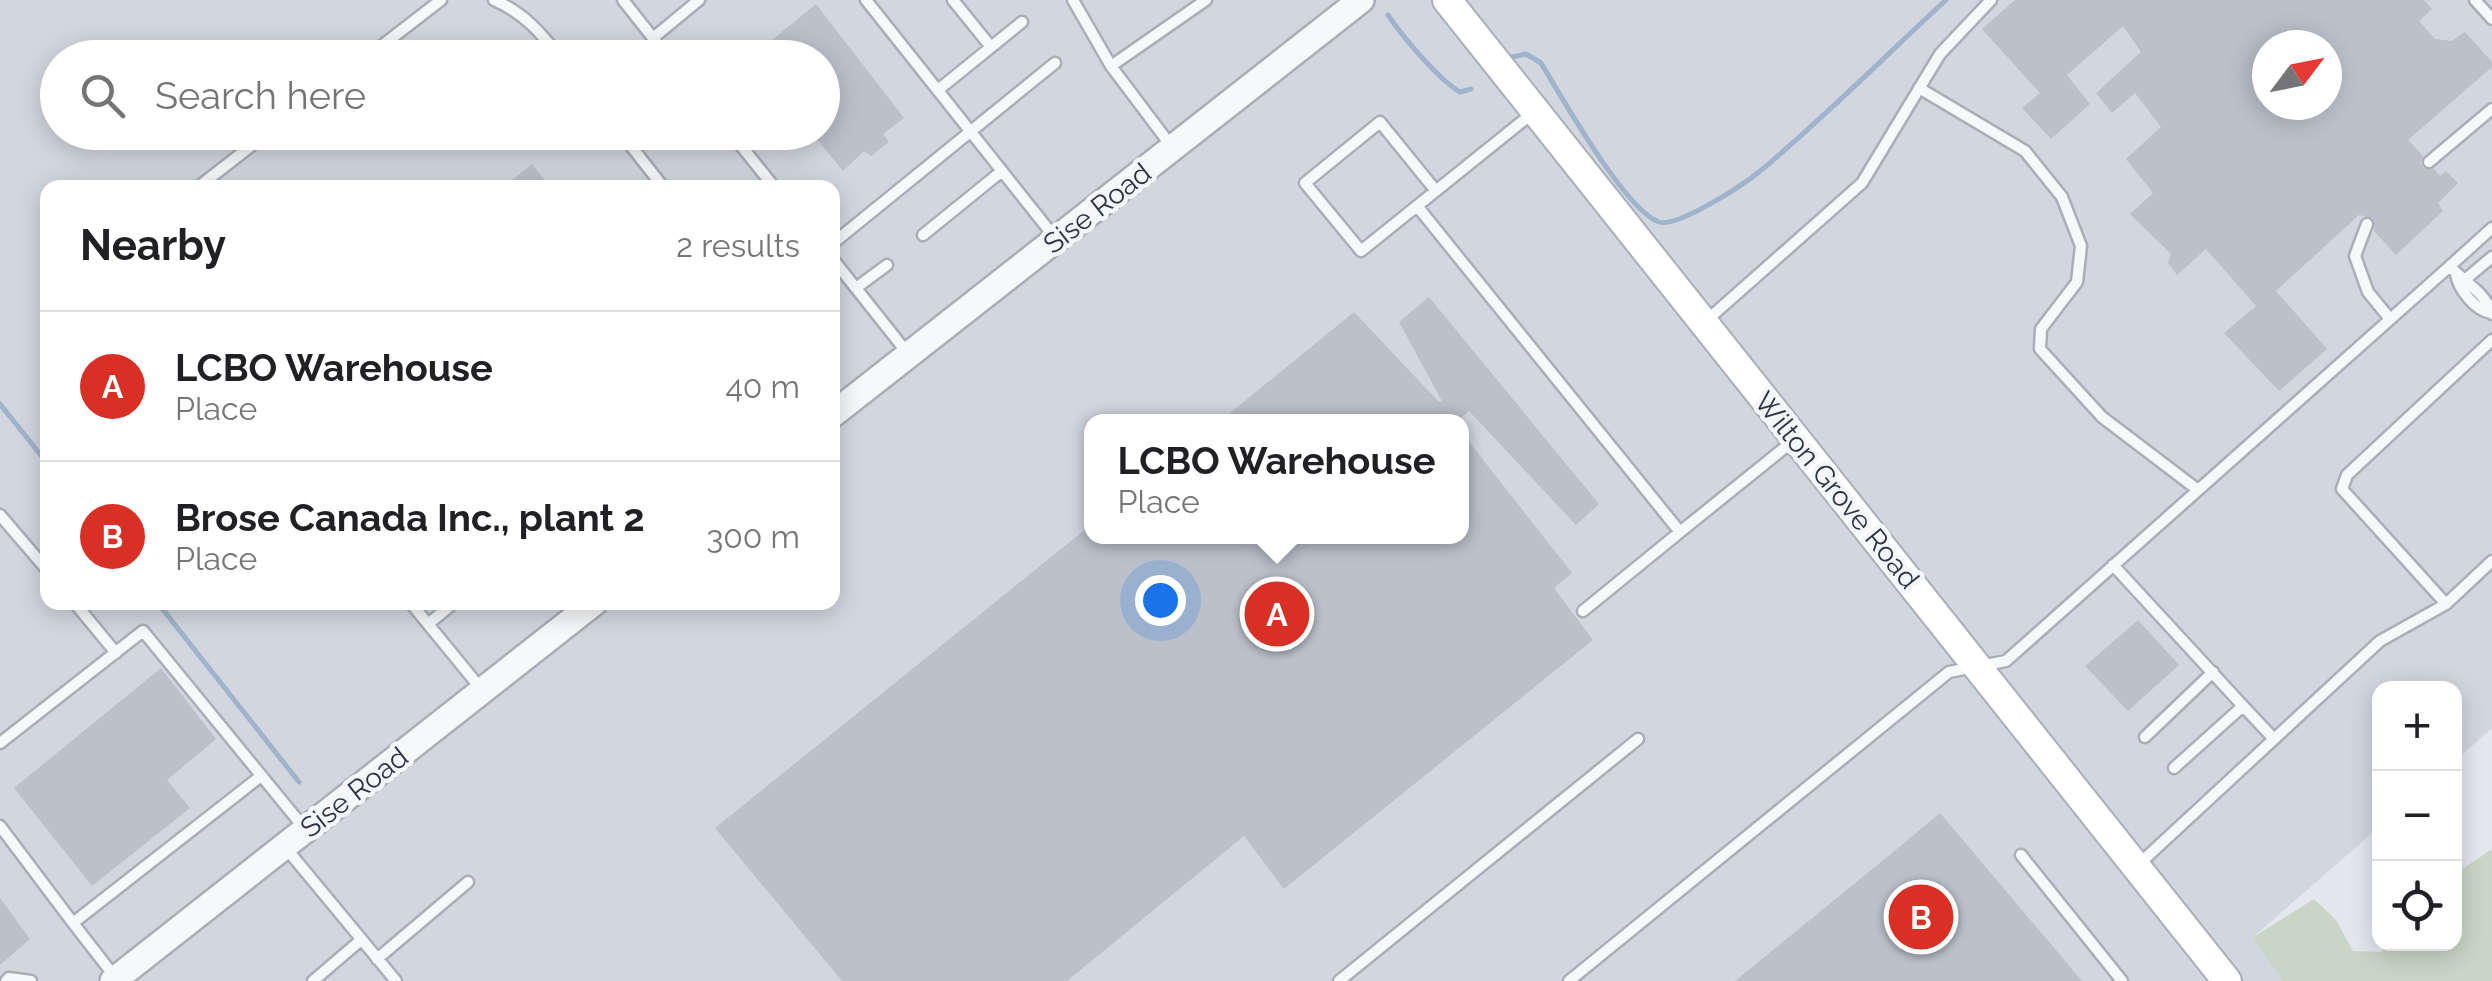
<!DOCTYPE html>
<html lang="en">
<head>
<meta charset="utf-8">
<style>
  :root { --surface:#fff; --page:#f6f6f6; --text:#202124; --muted:#757577; --line:#e0e0e0; --accent:#d93025 }
  body { margin:0; font-family:Raleway,sans-serif; background:var(--page); color:var(--text) }
  .controls { position:absolute; right:30px; bottom:30px; display:grid; overflow:hidden; border-radius:20px; box-shadow:0 5px 25px #0003 }
  .controls button { width:90px; height:90px; display:grid; place-items:center; padding:0; border:0; border-bottom:2px solid var(--line); background:var(--surface); color:var(--text); font:50px sans-serif }
  .compass { position:absolute; left:2252px; top:30px; width:90px; height:90px; border-radius:50%; background:var(--surface); box-shadow:0 5px 25px #0003; rotate:58deg }
  .you { position:absolute; left:1160px; top:600px; width:35px; height:35px; margin:-25px; border:8px solid #fff; border-radius:50%; background:#1a73e8; box-shadow:0 0 0 15px #1a73e833 }
  .badge { display:grid; place-items:center; width:65px; height:65px; border-radius:50%; background:var(--accent); color:#fff; font-size:32px; font-weight:700 }
  .pin { position:absolute; translate:-50% -50%; border:5px solid #fff; box-shadow:0 2px 10px #0006 }
  .popup { position:absolute; left:1084px; top:414px; width:385px; height:130px; box-sizing:border-box; display:grid; place-content:center; border-radius:20px; background:var(--surface); filter:drop-shadow(0 2px 8px #0005); font-size:32px; white-space:nowrap; color:var(--muted) }
  .popup b { font-size:38px; color:var(--text) }
  .popup::after { content:''; position:absolute; left:50%; top:100%; margin-left:-20px; border:20px solid transparent; border-top-color:var(--surface) }
  .list { margin:0; padding:0; list-style:none }
  h2 { display:flex; justify-content:space-between; align-items:center; height:130px; margin:0; padding:0 40px; font-size:42px }
  h2 small { font-size:32px; font-weight:400; color:var(--muted) }
  .list li { display:grid; grid-template-columns:65px 1fr auto; gap:30px; align-items:center; box-sizing:border-box; height:150px; padding:0 40px; border-top:2px solid var(--line) }
  .list b { display:block; font-size:38px; white-space:nowrap }
  .list p { margin:0; font-size:32px; white-space:nowrap; color:var(--muted) }
  .list em { font-size:32px; font-style:normal; color:var(--muted) }
  .icon { flex:none; width:55px; height:55px; fill:none; stroke:currentColor; stroke-width:2; stroke-linecap:round; stroke-linejoin:round }
  .map { position:relative; flex:none; width:2492px; height:981px; overflow:hidden }
  .search { position:absolute; background:var(--surface); box-shadow:0 5px 25px #0003; left:40px; top:40px; width:800px; height:110px; display:flex; align-items:center; gap:25px; box-sizing:border-box; padding:0 35px; border-radius:55px; color:var(--muted); font-size:38px }
  .panel { position:absolute; background:var(--surface); box-shadow:0 5px 25px #0003; left:40px; top:180px; width:800px; height:430px; border-radius:20px }
  .map>svg:first-child { display:block }
  .built { fill:#d2d6de; fill-rule:evenodd }
  .green { fill:#c9d6c5 }
  .lines { fill:none; stroke-linecap:round; stroke-linejoin:round }
  .stream { stroke:#9fb4cc; stroke-width:5 }
  .building { fill:#bbc0ca; fill-rule:evenodd }
  .service-casing { stroke:#a9aeb7; stroke-width:15 }
  .tertiary-casing { stroke:#a9aeb7; stroke-width:30 }
  .secondary-casing { stroke:#a9aeb7; stroke-width:32 }
  .service { stroke:#f7f8fa; stroke-width:10 }
  .tertiary { stroke:#f7f8fa; stroke-width:25 }
  .secondary { stroke:#fff; stroke-width:28 }
  .labels { text-anchor:middle; stroke-width:9; stroke-linejoin:round; paint-order:stroke }
  .street-label { font-size:28px; fill:#2b3445; stroke:#f4f6f9 }
</style>
</head>
<body>
<div class="map">
<svg width="2492" height="981" viewBox="0 0 2492 981">
  <rect width="100%" height="100%" fill="#e4e7ec"/>
  <path class="built" d="M0,0H2492V728L2455,761L2454,688H2380L2379,827L2252,938L2286,981H0ZM2267,45H2327V105H2267ZM58,58H822V132H58ZM48,188H832V602H48ZM1092,422H1462V536H1092Z"/>
  <path class="green" d="M2492,849V981H2284L2252,938L2314,899L2336,920L2353,951L2381,952L2388,944H2454L2455,874Z"/>
  <g class="lines">
    <path class="stream" d="M1388,15C1402,36 1439,80 1460,92L1471,89
      M1512,57L1526,54L1541,63C1561,96 1625,210 1659,222C1677,228 1743,185 1759,172C1824,118 1884,57 1946,0
      M0,404L48,464
      M157,602L299,782"/>
  </g>
  <path class="building" d="M2015,0H2424L2432,9L2419,21L2435,39L2452,41L2465,32L2492,62V67L2408,140L2423,156L2420,163L2423,168L2434,169L2440,176L2446,171L2458,183L2438,203L2443,211L2396,255L2374,231L2373,218L2359,215L2276,291L2327,349L2279,391L2224,333L2256,306L2206,249L2177,275L2168,263L2171,254L2130,214L2153,193L2126,159L2161,127L2135,93L2112,113L2096,93L2141,52L2123,26L2067,75L2090,104L2051,139L2022,108L2040,93L1982,29ZM2267,45H2327V105H2267Z
    M816,4L904,118L883,134L889,142L871,156L864,151L843,171L811,132H822V58H750Z
    M532,164L551,188H502Z
    M1429,297L1599,504L1576,525L1469,411L1456,422H1219L1354,312L1439,402L1442,401L1399,322Z
    M1462,433L1572,573L1554,588L1593,640L1284,889L1244,836L1067,981H842L715,828L1092,524V536H1462Z
    M2138,620L2179,665L2128,711L2085,666Z
    M161,668L216,739L167,780L190,808L92,886L14,788Z
    M1940,813L2082,981H1735L1892,853Z
    M0,898L30,939L0,965Z"/>
  <g class="lines">
    <g class="service-casing">
      <path id="service" d="M494,0C524,13 540,32 561,58
        M623,0L653,38
        M866,0L1056,239
        M953,0L991,47
        M1073,0L1111,66L1172,147
        M2475,0L2492,19
        M366,58L441,0
        M669,58L653,38L699,0
        M1111,66L1206,0
        M1919,88L2025,151L2062,197L2081,246L2077,282L2041,329L2040,349L2102,417L2198,490
        M938,90L1022,22
        M620,132L664,188
        M730,132L775,188
        M2429,162L2492,109
        M197,188L269,132
        M1436,191L1380,122L1305,183L1361,251L1534,112
        M1417,206L1680,532L1793,441
        M2367,224L2355,256L2368,292L2390,319
        M923,235L1002,171
        M832,244L1055,63
        M832,258L909,355
        M2450,266L2492,228
        M2456,274C2459,290 2475,310 2491,313
        M2467,278L2492,257
        M856,288L887,265
        M1706,321L1862,183L1940,54L1991,0
        M0,515L48,571
        M2113,565L2243,706L2174,768
        M74,602L116,653
        M410,602L482,690
        M2446,604L2342,489L2347,475L2492,340
        M1583,611L1680,532
        M428,624L455,602
        M2243,706L2274,739
        M2145,737L2213,672
        M0,743L143,631L305,829
        M0,826L73,923L261,776
        M285,847L396,981
        M2021,855L2122,981
        M2138,865L2380,641L2446,604L2492,561
        M73,923L115,977
        M377,959L468,882
        M6,981L9,978L31,981
        M313,981L361,940
        M1339,981L1638,739
        M1569,981L1949,672L2006,661L2450,266C2464,283 2484,290 2492,314"/>
    </g>
    <g class="tertiary-casing">
      <path id="tertiary" d="M832,415L1361,0
        M113,981L595,602"/>
    </g>
    <g class="secondary-casing">
      <path id="secondary" d="M1447,0L2227,981"/>
    </g>
    <use href="#service" class="service"/>
    <use href="#tertiary" class="tertiary"/>
    <use href="#secondary" class="secondary"/>
  </g>
  <g class="labels">
    <g class="street-label">
      <text transform="translate(1097 208) rotate(-38)" y="10">Sise Road</text>
      <text transform="translate(1837 490) rotate(51)" y="10">Wilton Grove Road</text>
      <text transform="translate(354 792) rotate(-38)" y="10">Sise Road</text>
    </g>
  </g>
</svg>
<div class="controls">
<button>+</button>
<button>−</button>
<button><svg class="icon" aria-label="locate" viewBox="0 0 24 24"><circle cx="12" cy="12" r="6"/><path d="M12 2v4M12 18v4M2 12h4M18 12h4"/></svg></button>
</div>
<svg class="compass" viewBox="-18 -18 36 36"><path d="M0-13l5 13h-10z" fill="#e53935"/><path d="M0 13l5-13h-10z" fill="#757577"/></svg>
<div class="you"></div>
<div class="pin badge" style="left:1277px;top:614px">A</div>
<div class="popup"><b>LCBO Warehouse</b>Place</div>
<div class="pin badge" style="left:1921px;top:917px">B</div>
<div class="search"><svg class="icon" aria-label="search" viewBox="0 0 24 24"><circle cx="10" cy="10" r="6"/><path d="M15 15l6 6"/></svg>Search here</div>
<section class="panel">
<h2>Nearby<small>2 results</small></h2>
<ul class="list">
<li><span class="badge">A</span><div><b>LCBO Warehouse</b><p>Place</p></div><em>40 m</em></li>
<li><span class="badge">B</span><div><b>Brose Canada Inc., plant 2</b><p>Place</p></div><em>300 m</em></li>
</ul>
</section>
</div>
</body>
</html>
